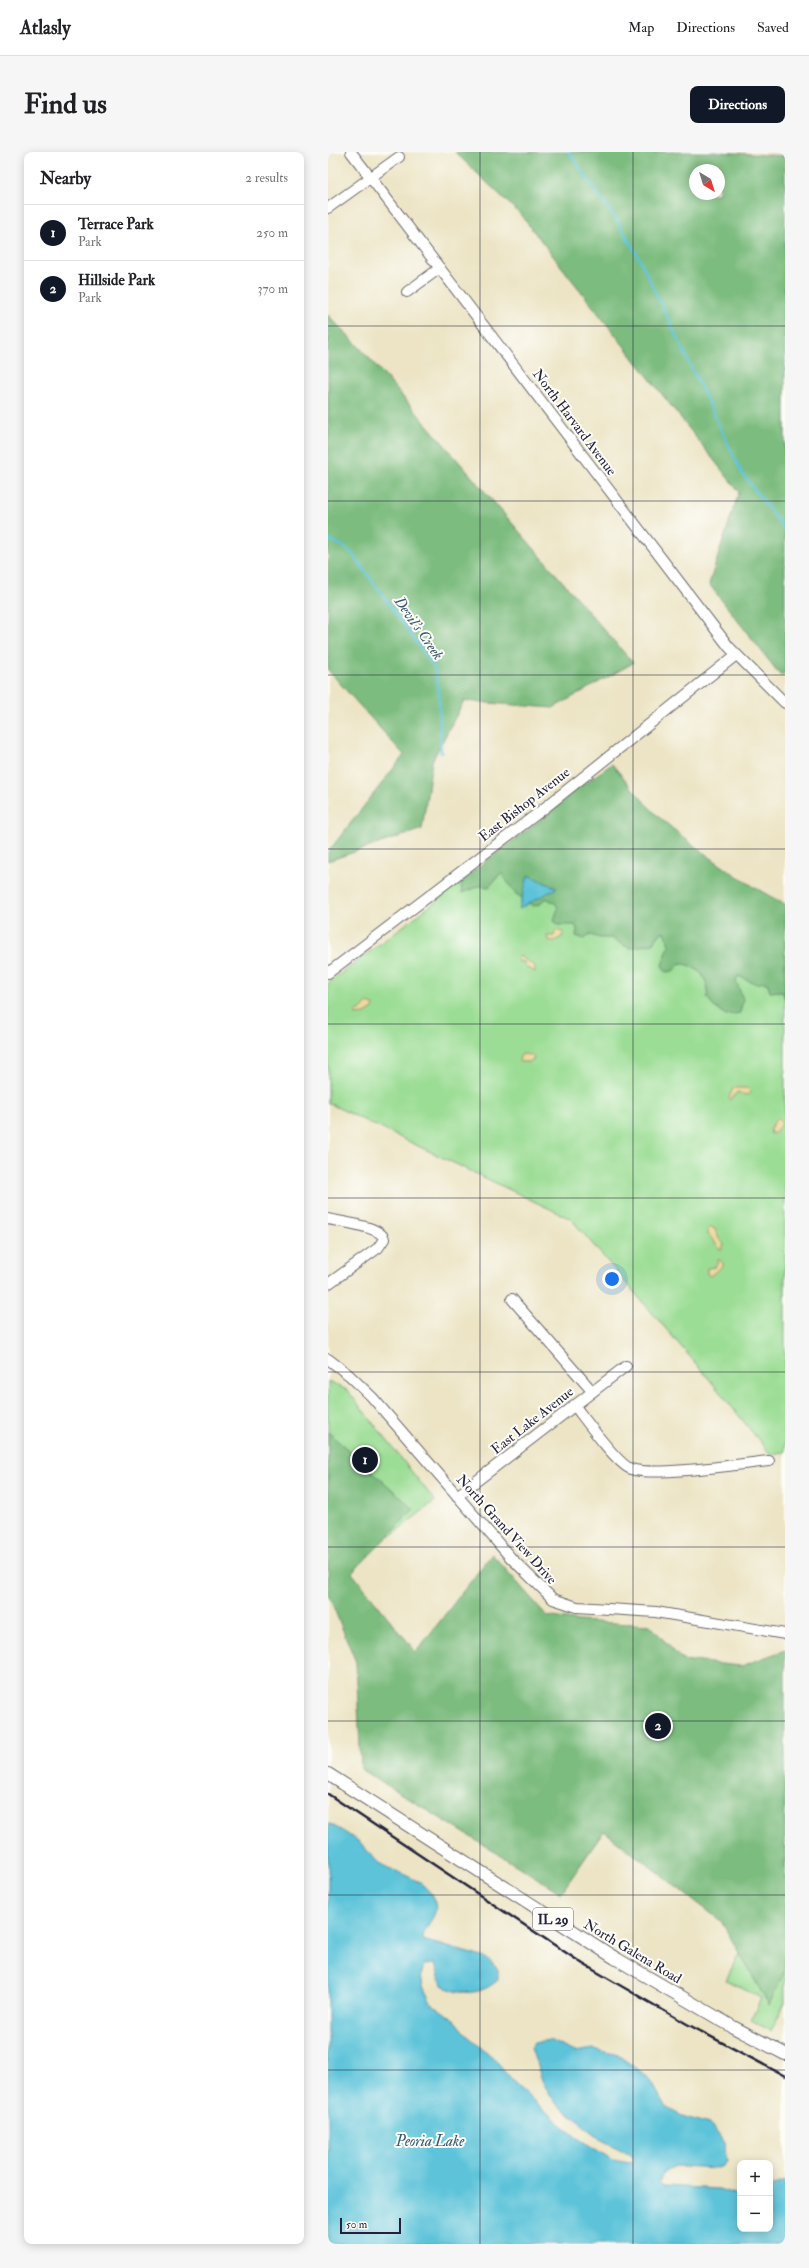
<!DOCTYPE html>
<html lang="en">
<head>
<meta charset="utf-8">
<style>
  :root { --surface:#fff; --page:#f6f6f6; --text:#202124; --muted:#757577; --line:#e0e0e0; --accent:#111827 }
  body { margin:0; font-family:"IM FELL Double Pica",serif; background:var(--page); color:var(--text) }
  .controls { position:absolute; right:12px; bottom:12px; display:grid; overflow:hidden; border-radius:8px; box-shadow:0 2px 10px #0003 }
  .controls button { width:36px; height:36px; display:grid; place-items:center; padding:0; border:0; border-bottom:1px solid var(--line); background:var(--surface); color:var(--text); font:20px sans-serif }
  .compass { position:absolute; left:361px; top:12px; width:36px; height:36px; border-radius:50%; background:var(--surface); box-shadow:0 2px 10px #0003; rotate:142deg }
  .scale { position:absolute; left:12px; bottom:10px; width:61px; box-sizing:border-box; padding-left:4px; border:2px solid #22223b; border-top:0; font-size:11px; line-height:14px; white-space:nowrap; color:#22223b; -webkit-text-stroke:3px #fdfcf7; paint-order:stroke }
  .you { position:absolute; left:284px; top:1127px; width:14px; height:14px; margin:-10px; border:3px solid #fff; border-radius:50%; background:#1a73e8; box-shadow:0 0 0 6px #1a73e833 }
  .badge { display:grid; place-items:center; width:26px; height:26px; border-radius:50%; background:var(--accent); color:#fff; font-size:13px; font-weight:700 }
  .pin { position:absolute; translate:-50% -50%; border:2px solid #fff; box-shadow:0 1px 4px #0006 }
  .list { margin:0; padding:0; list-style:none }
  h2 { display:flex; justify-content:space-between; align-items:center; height:52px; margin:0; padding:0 16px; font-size:17px }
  h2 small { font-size:13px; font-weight:400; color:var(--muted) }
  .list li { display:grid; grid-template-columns:26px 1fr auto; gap:12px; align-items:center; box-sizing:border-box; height:56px; padding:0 16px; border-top:1px solid var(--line) }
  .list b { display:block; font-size:15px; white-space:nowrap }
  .list p { margin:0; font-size:13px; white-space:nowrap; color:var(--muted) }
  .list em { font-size:13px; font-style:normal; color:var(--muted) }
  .map { position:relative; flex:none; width:457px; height:2092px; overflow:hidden; border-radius:8px }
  header { display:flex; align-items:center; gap:24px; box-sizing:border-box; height:56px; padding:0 20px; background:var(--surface); border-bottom:1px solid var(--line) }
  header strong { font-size:19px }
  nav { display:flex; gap:22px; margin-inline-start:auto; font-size:14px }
  .intro { display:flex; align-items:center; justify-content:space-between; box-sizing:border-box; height:96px; padding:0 24px }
  h1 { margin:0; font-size:28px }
  .button { padding:10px 18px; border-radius:8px; background:var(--accent); color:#fff; font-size:14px; font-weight:700 }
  main { display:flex; gap:24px; padding:0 24px }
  aside { flex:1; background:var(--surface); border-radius:8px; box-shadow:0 2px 10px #0003 }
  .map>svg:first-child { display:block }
  .green { fill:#9bdd94; stroke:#5e8068 }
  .forest { fill:#7cbc7e; stroke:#4f6f5c; fill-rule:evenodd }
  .sand { fill:#eeda9e; stroke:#887e6c }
  .water { fill:#5cc3d9; stroke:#3f728a }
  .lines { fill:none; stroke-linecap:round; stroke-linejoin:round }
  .stream { stroke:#5cc3d9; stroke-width:2.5 }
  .minor-casing { stroke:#69666b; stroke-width:12 }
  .major-casing { stroke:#69666b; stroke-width:14 }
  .minor { stroke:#fff; stroke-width:10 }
  .major { stroke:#fff; stroke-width:12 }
  .rail { stroke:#22223b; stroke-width:2.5 }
  .grid { fill:none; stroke:#22223b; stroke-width:1; stroke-opacity:0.55 }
  .labels { text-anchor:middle; stroke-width:4; stroke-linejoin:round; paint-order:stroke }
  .shield { fill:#fdfcf7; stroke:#646373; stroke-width:1 }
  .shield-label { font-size:13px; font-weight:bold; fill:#22223b }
  .street-label { font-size:14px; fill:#22223b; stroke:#fdfcf7 }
  .water-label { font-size:15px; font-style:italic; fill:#365a72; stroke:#fdfcf7 }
</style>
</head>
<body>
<header>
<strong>Atlasly</strong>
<nav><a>Map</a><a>Directions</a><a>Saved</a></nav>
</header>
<div class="intro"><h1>Find us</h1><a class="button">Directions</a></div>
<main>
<aside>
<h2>Nearby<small>2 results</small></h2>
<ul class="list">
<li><span class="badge">1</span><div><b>Terrace Park</b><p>Park</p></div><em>250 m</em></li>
<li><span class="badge">2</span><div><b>Hillside Park</b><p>Park</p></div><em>370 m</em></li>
</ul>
</aside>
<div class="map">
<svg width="457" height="2092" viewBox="0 0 457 2092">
  <rect width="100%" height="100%" fill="#fdfcf7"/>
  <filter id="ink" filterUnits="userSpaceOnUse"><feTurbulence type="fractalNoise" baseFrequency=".025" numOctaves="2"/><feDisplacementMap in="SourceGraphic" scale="8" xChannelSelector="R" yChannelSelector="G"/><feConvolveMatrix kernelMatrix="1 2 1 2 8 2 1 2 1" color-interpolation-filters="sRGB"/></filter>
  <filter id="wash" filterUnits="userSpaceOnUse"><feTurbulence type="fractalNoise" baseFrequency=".012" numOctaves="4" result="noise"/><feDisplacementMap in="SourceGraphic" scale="16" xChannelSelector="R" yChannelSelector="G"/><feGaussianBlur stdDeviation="0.9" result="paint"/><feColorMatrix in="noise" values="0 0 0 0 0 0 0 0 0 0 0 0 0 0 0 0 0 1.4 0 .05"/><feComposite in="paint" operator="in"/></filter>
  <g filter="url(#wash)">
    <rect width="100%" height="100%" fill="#ece4c4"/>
    <path class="green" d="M283,617L352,701L457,762V1300L442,1302L382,1228L243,1067L0,951V831Z
      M0,1229L19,1238L107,1349L61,1385L0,1310Z
      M457,1706V1851L443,1879L423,1868L433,1846L398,1828Z"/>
    <path class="forest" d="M127,0H390L457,4V521L453,524L381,432L411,340L192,62ZM367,18H391V42H367Z
      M0,163L36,200L305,511L225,556L136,549L104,609L94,677L0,709V700L76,603L0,518Z
      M284,612C299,630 314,649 331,665C364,694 418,733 457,752V847L454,839L442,840L440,832L435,830L429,832L410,824L408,829L415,847L412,861L398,863L386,855L379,845C381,825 371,815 352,811L345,819L338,820L334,813L341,794L338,781L334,780L324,792L301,796L283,786H272L262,783L256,787L248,784L249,777L247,773H230L226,768L230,756L227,751L218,746L212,752L206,754L188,742L173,721L161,735L151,734L134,741L133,732L144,720L224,659L247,638Z
      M0,1280L86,1357L24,1421L88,1500L164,1402L219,1464L250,1469L322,1473L354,1508L413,1514L457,1498V1818L441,1853L393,1769L276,1679L233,1741L33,1617L28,1510L0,1442Z"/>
    <path class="sand" d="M228,778L235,780L234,785L226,789L220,788L219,784H226Z
      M191,804L207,814V820L198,815L196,810L190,809Z
      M39,851L46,853L45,857L37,862L28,863V859L34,857Z
      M194,902L204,903L206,907L201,910H192L191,907Z
      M405,936H420L423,941L418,943L409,940L403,948L401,946Z
      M451,966L454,972L446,981L443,982L442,977L448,967Z
      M383,1075L387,1077L391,1087L396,1092L393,1098L380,1082V1077Z
      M391,1107L396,1113L382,1124L379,1122V1116L387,1115Z"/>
    <path class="water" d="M200,723L229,736L191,757Z
      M0,1671C14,1678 27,1686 38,1697C42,1701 44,1706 48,1709C66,1722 100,1725 107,1751C111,1766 94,1774 95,1788L158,1806L170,1817V1828C155,1842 132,1845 114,1833L107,1812L96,1813L93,1824L95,1834L103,1851L128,1869L141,1885L170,1911L192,1937L248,1985L285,2008L302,2011L305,2007L302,2003L267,1983L227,1950L215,1931L203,1896L206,1891L221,1888L246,1900L266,1897L290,1903L322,1927L337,1954L354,1964L384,1973L396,1991L399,2010L394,2016L347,2014L335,2021L331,2031L336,2034L391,2037L412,2044V2077H442V2034L457,2029V2092H0Z"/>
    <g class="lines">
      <path class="stream" d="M241,0L291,72L312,108L414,321L457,378
        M0,387L15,394L25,402L106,515L111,543L113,601"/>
    </g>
  </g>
  <g filter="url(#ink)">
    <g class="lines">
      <g class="minor-casing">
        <path id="minor" d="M23,0L401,495L457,551
          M0,56L71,5
          M79,140L112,116
          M0,821L214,658L408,503
          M0,1067C12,1070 53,1074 56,1087L50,1096L0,1132
          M184,1147L264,1239
          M0,1207L21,1223L44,1245L183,1406L225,1447L249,1455L328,1460L457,1482
          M246,1253C257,1267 289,1312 303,1317C326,1325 413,1312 441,1309
          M129,1344L298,1214"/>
      </g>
      <g class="major-casing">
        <path id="major" d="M0,1622L287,1806L405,1875L457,1902"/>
      </g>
      <use href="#minor" class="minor"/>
      <use href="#major" class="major"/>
      <path class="rail" d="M0,1642L255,1812L359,1872L457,1924"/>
    </g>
  </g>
  <path class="grid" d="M152,0V2092M305,0V2092M0,174H457M0,349H457M0,523H457M0,697H457M0,872H457M0,1046H457M0,1220H457M0,1395H457M0,1569H457M0,1743H457M0,1918H457"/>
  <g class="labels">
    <rect class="shield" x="205" y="1756" width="40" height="22" rx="3"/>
    <g class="shield-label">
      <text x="225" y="1772">IL 29</text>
    </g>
    <g class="street-label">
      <text transform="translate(247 270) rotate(53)" y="5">North Harvard Avenue</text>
      <text transform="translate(196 652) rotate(-38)" y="5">East Bishop Avenue</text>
      <text transform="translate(204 1268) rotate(-38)" y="5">East Lake Avenue</text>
      <text transform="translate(179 1377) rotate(48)" y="5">North Grand View Drive</text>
      <text transform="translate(305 1799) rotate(31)" y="5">North Galena Road</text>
    </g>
    <g class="water-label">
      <text transform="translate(91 476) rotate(55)" y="5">Devil's Creek</text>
      <text x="102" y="1994">Peoria Lake</text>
    </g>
  </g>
</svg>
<div class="controls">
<button>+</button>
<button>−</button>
</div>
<svg class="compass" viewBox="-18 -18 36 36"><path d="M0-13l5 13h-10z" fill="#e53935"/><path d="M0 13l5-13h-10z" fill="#757577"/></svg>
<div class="scale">50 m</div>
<div class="you"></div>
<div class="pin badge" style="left:37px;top:1308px">1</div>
<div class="pin badge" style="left:330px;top:1574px">2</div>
</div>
</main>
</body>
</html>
